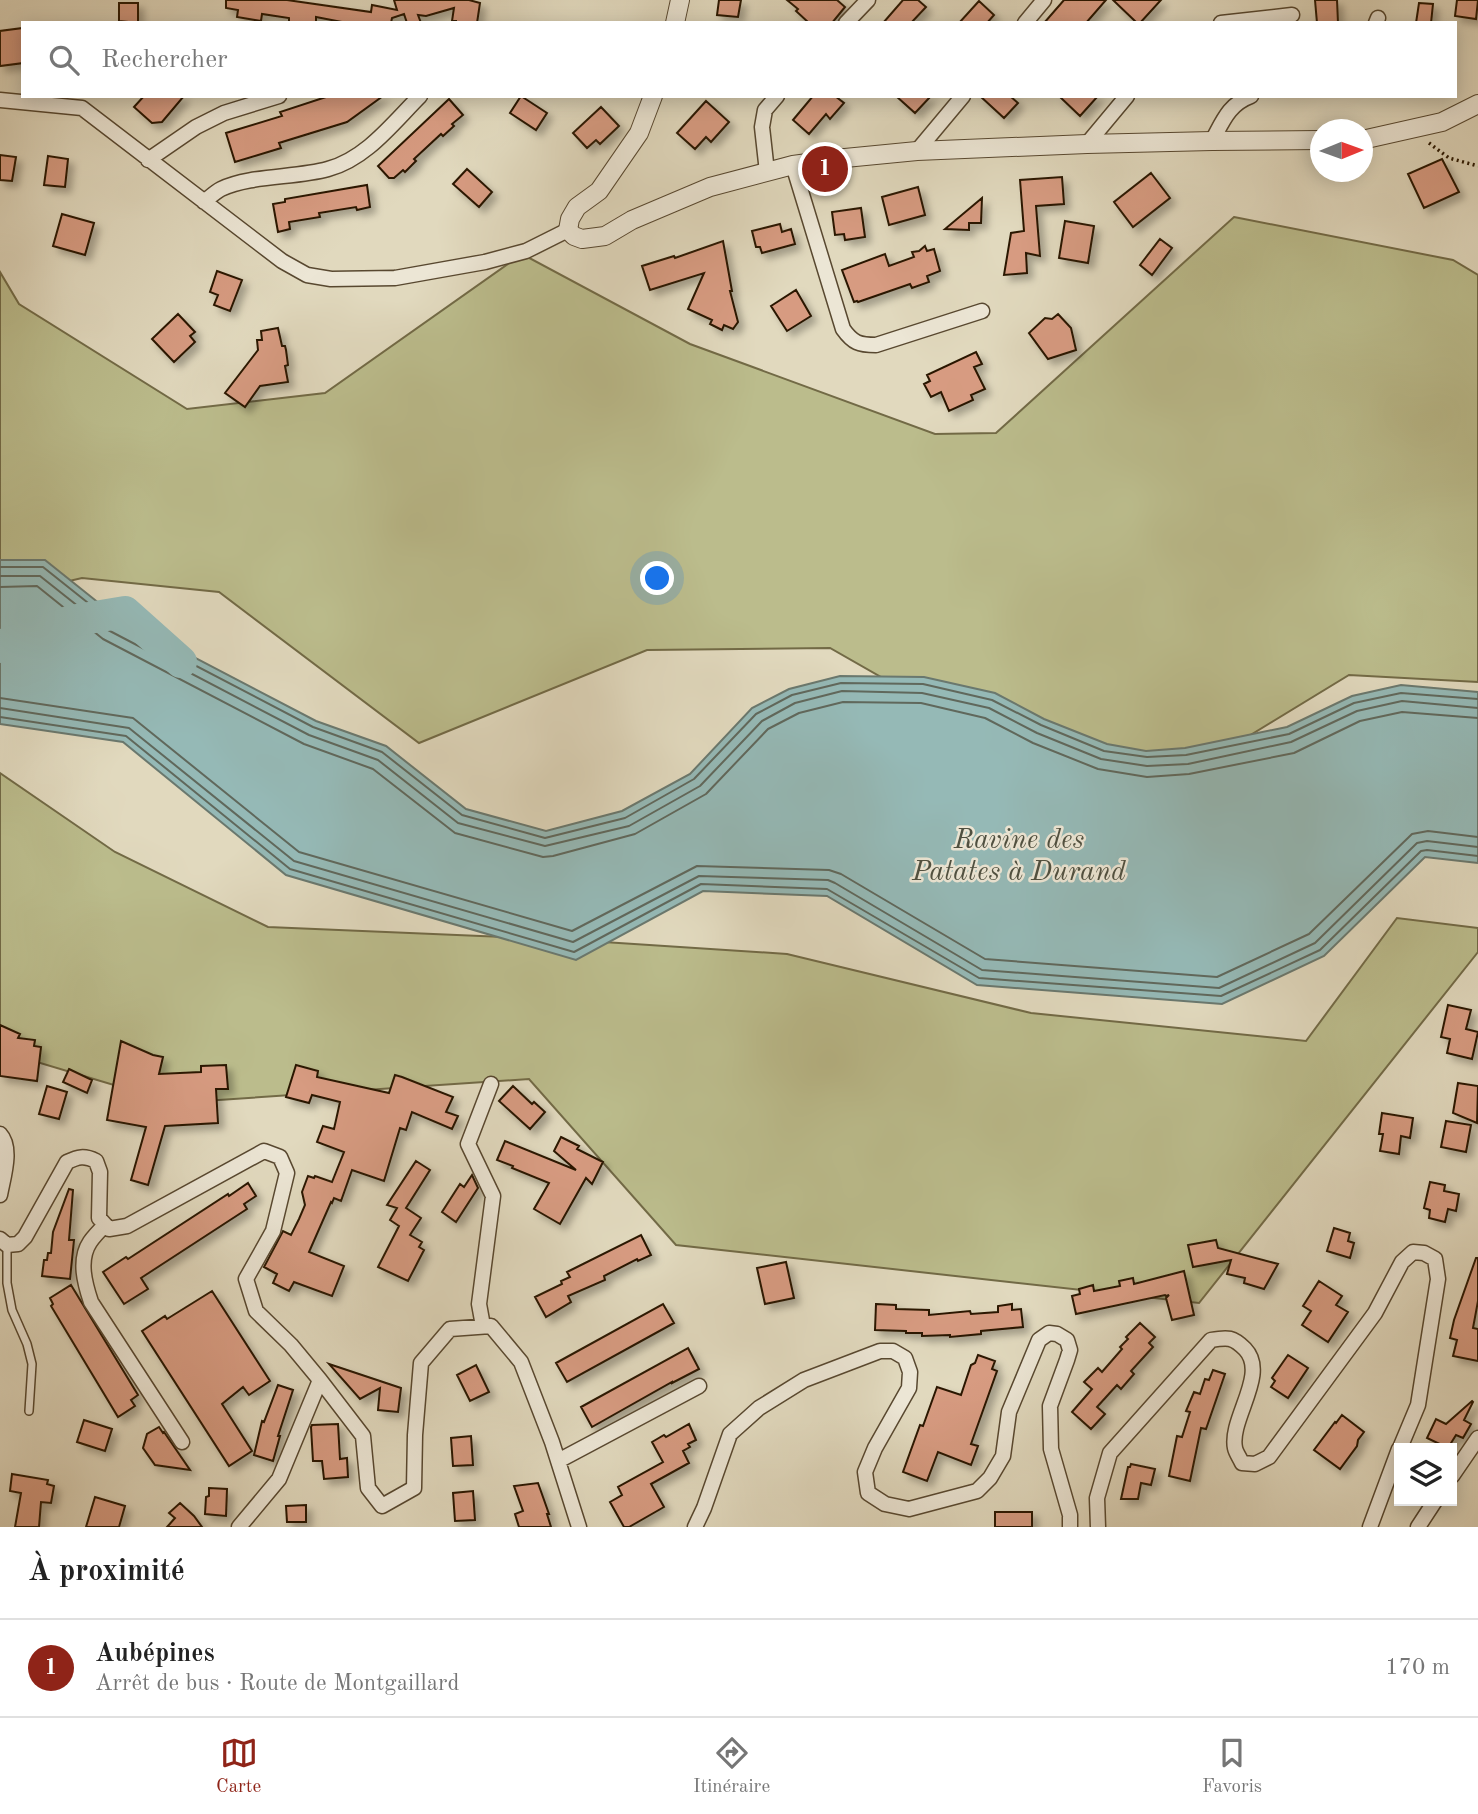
<!DOCTYPE html>
<html lang="fr">
<head>
<meta charset="utf-8">
<style>
  :root { --surface:#fff; --page:#f2f2f2; --text:#222; --muted:#767676; --line:#e0e0e0; --accent:#8f2418 }
  body { margin:0; font-family:"Old Standard TT",serif; background:var(--page); color:var(--text) }
  .controls { position:absolute; right:21px; bottom:21px; display:grid; overflow:hidden; border-radius:0px; box-shadow:0 4px 18px #0003 }
  .controls button { width:63px; height:63px; display:grid; place-items:center; padding:0; border:0; border-bottom:2px solid var(--line); background:var(--surface); color:var(--text); font:35px sans-serif }
  .compass { position:absolute; left:1310px; top:119px; width:63px; height:63px; border-radius:50%; background:var(--surface); box-shadow:0 4px 18px #0003; rotate:89deg }
  .you { position:absolute; left:658px; top:579px; width:24px; height:24px; margin:-18px; border:5px solid #fff; border-radius:50%; background:#1a73e8; box-shadow:0 0 0 10px #1a73e833 }
  .badge { display:grid; place-items:center; width:46px; height:46px; border-radius:50%; background:var(--accent); color:#fff; font-size:23px; font-weight:700 }
  .pin { position:absolute; translate:-50% -50%; border:4px solid #fff; box-shadow:0 2px 7px #0006 }
  .list { margin:0; padding:0; list-style:none }
  h2 { display:flex; justify-content:space-between; align-items:center; height:91px; margin:0; padding:0 28px; font-size:30px }
  h2 small { font-size:23px; font-weight:400; color:var(--muted) }
  .list li { display:grid; grid-template-columns:46px 1fr auto; gap:21px; align-items:center; box-sizing:border-box; height:98px; padding:0 28px; border-top:2px solid var(--line) }
  .list b { display:block; font-size:26px; white-space:nowrap }
  .list p { margin:0; font-size:23px; white-space:nowrap; color:var(--muted) }
  .list em { font-size:23px; font-style:normal; color:var(--muted) }
  .icon { flex:none; width:38px; height:38px; fill:none; stroke:currentColor; stroke-width:2; stroke-linecap:round; stroke-linejoin:round }
  .map { position:relative; flex:none; width:1478px; height:1527px; overflow:hidden }
  .search { position:absolute; background:var(--surface); box-shadow:0 4px 18px #0003; left:21px; right:21px; top:21px; height:77px; display:flex; align-items:center; gap:18px; box-sizing:border-box; padding:0 24px; border-radius:0px; color:var(--muted); font-size:26px }
  .sheet { height:189px; background:var(--surface) }
  nav { display:flex; justify-content:space-around; align-items:center; box-sizing:border-box; height:98px; border-top:2px solid var(--line); background:var(--surface); font-size:19px; color:var(--muted) }
  nav a { display:grid; justify-items:center; gap:4px }
  nav .on { color:var(--accent) }
  .map>svg:first-child { display:block }
  .green { fill:#bbbc8c; stroke:#726a46; stroke-width:2 }
  .water { fill:#95b9b6; stroke:#6a786e; stroke-width:2 }
  .lines { fill:none; stroke-linecap:round; stroke-linejoin:round }
  .shore { stroke:#60685c; stroke-width:2 }
  .river { stroke:#95b9b6; stroke-width:32 }
  .building { fill:#d79b81; stroke:#2a1701; stroke-width:2; filter:url(#shadow) }
  .service-casing { stroke:#584830; stroke-width:10 }
  .minor-casing { stroke:#584830; stroke-width:17 }
  .tertiary-casing { stroke:#584830; stroke-width:20 }
  .path { stroke:#2a1701; stroke-width:3.5; stroke-dasharray:2 3.5; stroke-linecap:butt }
  .service { stroke:#ece6d5; stroke-width:7 }
  .minor { stroke:#ece6d5; stroke-width:14 }
  .tertiary { stroke:#ece6d5; stroke-width:18 }
  .labels { text-anchor:middle; stroke-width:5; stroke-linejoin:round; paint-order:stroke }
  .water-label { font-size:28px; font-style:italic; fill:#4f5040; stroke:#ece6d5 }
</style>
</head>
<body>
<div class="map">
<svg width="1478" height="1527" viewBox="0 0 1478 1527">
  <defs>
    <filter id="shadow"><feDropShadow dx="5.5" dy="5.5" stdDeviation="3.5" flood-color="#0004"/></filter>
  </defs>
  <rect width="100%" height="100%" fill="#e1d9be"/>
  <filter id="stains"><feTurbulence type="fractalNoise" baseFrequency=".00286" numOctaves="4"/><feColorMatrix values="0 0 0 0 .2 0 0 0 0 .09 0 0 0 0 .02 0 0 0 .5 -.17"/></filter>
  <radialGradient id="worn" r=".72"><stop offset=".6" stop-color="#630" stop-opacity="0"/><stop offset="1" stop-color="#630" stop-opacity=".3"/></radialGradient>
  <path class="green" d="M1234,217L1453,260L1478,275V682L1349,675L1121,814L830,648L647,650L419,743L219,592L82,578L0,597V272L19,304L187,409L325,393L522,254L690,344L935,434L996,433Z
    M0,773L115,852L268,927L573,940L787,954L1031,1013L1306,1041L1397,918L1478,928V952L1199,1303L676,1245L529,1079L174,1103L0,1051Z"/>
  <path class="water" d="M0,560H45L115,616L316,721L386,746L466,809L546,831L622,811L690,774L752,708L789,689L840,676L924,677L995,693L1044,719L1107,744L1146,751L1185,748L1287,727L1352,696L1401,685L1478,692V863L1425,857L1324,956L1222,1004L977,985L827,896L703,891L576,960L286,875L123,742L0,724Z"/>
  <g class="lines">
    <path class="shore" d="M0,567H43L112,622L313,727L382,752L462,815L545,838L625,818L694,779L756,714L792,695L841,683L923,684L992,700L1041,725L1104,751L1147,757L1186,755L1289,734L1354,703L1401,693L1478,699
      M0,576H40L108,630L309,735L378,760L458,823L545,846L629,826L700,786L762,721L795,703L842,691L922,693L989,708L1037,733L1101,759L1147,766L1188,764L1291,742L1357,711L1402,701L1478,708
      M0,587L37,586L103,639L304,744L373,769L455,833L543,857L553,856L635,834L706,794L768,729L799,713L843,702L921,703L985,718L1033,743L1098,769L1147,777L1189,774L1294,753L1360,721L1402,712L1478,718
      M0,698L133,718L299,852L572,931L697,866L829,870L841,874L985,959L1217,977L1309,934L1412,834L1428,831L1478,837
      M0,708L129,728L294,861L573,942L699,876L828,880L835,883L982,970L1219,988L1315,943L1417,843L1427,841L1478,847
      M0,717L126,736L290,869L574,952L701,884L827,889L979,978L1221,996L1320,950L1421,851L1427,850L1478,856"/>
    <path class="river" d="M0,647L3,645L71,621L125,612L181,662"/>
  </g>
  <path class="building" d="M226,0H287L371,12L372,5L397,10L394,0H469L480,3L477,23H456V21H452L454,8L426,16L418,15L421,23H407L404,14L392,18L391,23H347L316,17V23H289V18L262,14L261,21L237,17L238,10L226,8Z
    M719,0H741L738,17L717,15Z
    M787,0H837L845,7L832,23H809L796,11L798,9Z
    M903,0H918L926,7L911,23H883Z
    M1064,0H1106L1086,23H1044Z
    M1113,0H1161L1140,23H1137Z
    M1315,0H1337L1338,23H1317Z
    M1457,0H1478L1476,19L1455,16Z
    M979,1L994,15L987,23H959Z
    M119,3H138V23L119,21Z
    M1419,3L1433,4L1431,23H1416Z
    M23,28V63L0,66V31Z
    M144,96H184L162,122L152,123L134,107Z
    M329,96H383L347,122L279,143L281,148L235,162L226,133L282,116L280,112Z
    M521,96L547,113L536,130L510,113Z
    M813,96H835L844,103L830,119L826,114L809,134L793,120Z
    M896,96H931L915,113Z
    M980,96H1010L1018,103L1004,118Z
    M1059,96H1098L1080,116Z
    M449,99L463,115L452,124L454,126L443,136L441,134L414,159L416,161L405,172L403,170L394,178H389L378,166Z
    M706,101L729,122L711,142L706,137L695,149L677,133Z
    M601,107L619,126L600,144L596,140L587,148L573,133Z
    M0,155L16,157L12,181L0,180Z
    M48,156L68,159L65,187L44,185Z
    M1442,159L1459,192L1424,208L1408,174Z
    M467,169L492,192L479,207L453,184Z
    M1151,173L1170,198L1133,227L1114,202Z
    M1062,177L1064,204L1036,206L1040,256L1026,253L1027,273L1004,275L1011,233L1024,231L1020,180Z
    M367,185L370,207L357,210L356,207L319,213L320,217L289,222L290,229L278,232L273,204L285,202V199Z
    M918,187L925,215L889,225L882,197Z
    M982,198L981,223H969V230L945,229Z
    M861,208L865,237L845,240L844,234L835,235L832,212Z
    M62,214L94,223L85,255L53,246Z
    M1065,221L1094,226L1088,263L1059,258Z
    M780,224L782,232L791,229L795,244L762,253L760,247H756L752,231Z
    M1160,239L1172,248L1152,275L1140,265Z
    M723,241L732,291H730L738,322L733,329L724,325L722,330L710,324L712,320L688,309L704,273L650,290L642,266L674,256L675,258Z
    M925,246L927,251L934,249L940,271L927,276L929,282L912,288L910,284L858,302L857,301L854,302L842,270L885,254L889,266L914,257L912,252L919,251Z
    M217,271L242,280L230,311L214,305L218,295L210,292Z
    M796,290L811,316L787,331L771,306Z
    M178,314L195,332L190,336L195,342L174,362L152,339Z
    M1058,314L1071,328L1076,350L1048,359L1029,333L1045,318L1052,319Z
    M278,328L282,346H285L286,350L288,365L285,366L288,382L260,386L245,407L225,393L258,350L257,340H262L261,331Z
    M976,352L982,364L974,367L985,389L971,395L973,400L949,411L941,392L931,397L924,384L930,381L927,375Z
    M1448,1005L1471,1010L1466,1029L1478,1032L1472,1059L1447,1053L1450,1039L1441,1037Z
    M0,1025L20,1034L18,1038L35,1040L34,1046L41,1047L37,1081L0,1076Z
    M121,1041L153,1055L163,1057L159,1074L201,1072V1066L226,1065L228,1089H216L218,1123L165,1126L148,1185L131,1180L146,1127L107,1120Z
    M296,1065L318,1071L317,1077L389,1093L395,1075L402,1077L453,1097L446,1112L458,1116L452,1129L412,1112L406,1130L400,1128L384,1181L352,1170L341,1201L334,1198L332,1203L331,1202L309,1252L344,1266L332,1296L294,1282L289,1291L273,1283L277,1274L264,1267L283,1231L291,1235L299,1219L305,1205L302,1192L308,1176L314,1178L315,1176L332,1182L344,1152L317,1142L323,1126L334,1129L340,1102L312,1095L309,1103L286,1097Z
    M69,1069L92,1080L87,1093L63,1082Z
    M1458,1083L1478,1086L1477,1123L1453,1113Z
    M47,1086L67,1092L59,1119L39,1114Z
    M513,1086L532,1104L534,1102L545,1112L530,1129L499,1101Z
    M1382,1113L1413,1118L1410,1138L1401,1136L1399,1154L1380,1151L1383,1134H1379Z
    M1446,1121L1471,1125L1466,1152L1441,1147Z
    M561,1137L579,1146L577,1149L603,1162L592,1184L586,1178L560,1224L534,1209L549,1183L512,1168L513,1166L497,1160L505,1141L576,1170L554,1151Z
    M416,1161L430,1170L406,1208L421,1218L410,1235L422,1242L419,1247L424,1250L408,1281L378,1267L399,1226L390,1220L397,1208L387,1205Z
    M472,1175L478,1188L456,1222L442,1212L460,1184L464,1187Z
    M1430,1182L1445,1185L1444,1191L1459,1194L1456,1211L1448,1209L1445,1222L1429,1218L1430,1210L1424,1208Z
    M248,1183L256,1196L244,1204L247,1209L141,1278L148,1289L124,1304L103,1272L126,1257L128,1259L228,1194L229,1196Z
    M69,1189L73,1190L69,1240H74L70,1279L42,1276L44,1260H47L48,1253H51L53,1232Z
    M1334,1228L1350,1233L1348,1241L1354,1243L1350,1258L1327,1251Z
    M641,1235L651,1255L638,1261L637,1259L604,1276L605,1280L568,1296L571,1302L546,1317L535,1297L562,1284L561,1281L570,1277L567,1272Z
    M1216,1240L1218,1248L1278,1264L1264,1289L1244,1283L1245,1278L1227,1274L1231,1260L1193,1267L1188,1245Z
    M1476,1258H1478V1301L1473,1328L1478,1329V1361L1453,1356L1457,1340L1450,1338L1454,1320Z
    M786,1262L794,1298L765,1304L757,1268Z
    M1184,1271L1194,1315L1172,1320L1166,1298L1169,1295L1166,1296L1165,1295L1076,1314L1072,1296L1080,1294L1079,1289L1093,1285L1094,1291L1120,1286L1119,1281L1133,1278L1134,1284Z
    M1319,1281L1342,1296L1336,1305L1348,1312L1328,1342L1302,1325L1311,1311L1303,1306Z
    M71,1285L138,1395L131,1400L135,1406L118,1417L51,1306L53,1304L50,1298Z
    M212,1291L270,1381L249,1395L243,1387L222,1404L252,1451L229,1466L142,1331L165,1316L167,1319Z
    M663,1304L674,1323L567,1382L556,1363Z
    M876,1304L896,1305V1309L929,1310V1315L970,1311L971,1314L998,1312V1306L1012,1304V1310L1021,1309L1023,1327L981,1331V1334L950,1337V1335L922,1336V1333H906V1331L875,1330Z
    M1140,1323L1155,1337L1149,1343L1153,1347L1131,1371L1134,1374L1121,1389L1117,1385L1097,1407L1105,1414L1091,1429L1072,1412L1092,1389L1084,1382L1098,1368L1102,1372L1122,1349L1120,1347L1128,1339L1126,1337Z
    M688,1348L699,1369L672,1383V1382L592,1427L581,1407Z
    M978,1355L995,1361L992,1369L997,1371L971,1444L978,1446L971,1465L938,1452L927,1481L903,1472L920,1425L923,1426L937,1387L961,1395L971,1365L975,1363Z
    M1288,1355L1308,1368L1288,1398L1271,1387L1275,1381L1272,1378Z
    M329,1364L401,1388L398,1412L378,1410L380,1388L360,1399Z
    M476,1365L489,1392L470,1401L457,1375Z
    M1213,1370L1225,1374L1206,1429L1201,1428L1190,1481L1169,1476L1177,1436L1182,1437L1190,1412L1186,1411L1194,1392L1200,1394L1205,1379L1209,1380Z
    M278,1385L293,1390L278,1436H280L273,1461L254,1455L262,1421L264,1422Z
    M1472,1401L1473,1402L1464,1420L1471,1424L1463,1438L1456,1435L1448,1448L1427,1438L1436,1419L1446,1424Z
    M1342,1415L1364,1432L1358,1440L1357,1446L1340,1469L1314,1450L1335,1422L1336,1423Z
    M84,1420L112,1429L105,1451L77,1442Z
    M338,1424L340,1459L347,1458L348,1477L324,1479L322,1461H313L311,1427L312,1425Z
    M689,1424L696,1440L688,1444L690,1447L683,1451L689,1463L651,1484L664,1507L629,1527H624L610,1502L622,1495L618,1487L663,1462L652,1442L664,1435L666,1437Z
    M159,1427L163,1433L164,1432L190,1470L155,1465L143,1448L147,1434Z
    M471,1436L473,1465L453,1466L451,1438Z
    M1131,1464L1155,1469L1151,1485L1141,1483L1138,1499H1121L1128,1467H1130Z
    M12,1474L48,1480L47,1484L54,1486L51,1503L41,1502L39,1527H15L21,1493L10,1491Z
    M538,1483L549,1514H547L551,1527H519L515,1514L523,1511L514,1486Z
    M209,1488L227,1489L226,1516L205,1514L206,1497L209,1496Z
    M473,1491L475,1520L455,1521L453,1493Z
    M95,1497L125,1506L119,1527H86Z
    M180,1503L194,1516L202,1527H167L175,1518L169,1513Z
    M306,1505V1522H287L286,1506Z
    M995,1512H1032V1527H995Z"/>
  <g class="lines">
    <g class="service-casing">
      <path id="service" d="M7,1245V1283L12,1310L27,1344L32,1364L29,1411"/>
    </g>
    <g class="minor-casing">
      <path id="minor" d="M846,23L868,0
        M1025,23L1044,0
        M1221,23L1292,15
        M1376,23L1378,18
        M0,100L82,108L282,261L307,275L331,279L395,278L485,262L526,251L568,230
        M1212,141C1223,121 1229,104 1251,96
        M1087,144L1127,96
        M917,151L963,96
        M148,160L196,127L224,113L279,96
        M793,165L843,329C853,343 859,345 876,345L982,311
        M767,172L762,127L765,110L777,96
        M204,202C209,198 215,192 221,189C250,175 296,178 328,169C366,159 393,123 420,96
        M0,1134C13,1148 3,1178 0,1195
        M105,1225C100,1230 94,1236 90,1242C78,1260 85,1284 91,1302L182,1442
        M0,1239L7,1245L18,1244L25,1237L67,1162C78,1157 84,1155 96,1161L100,1172L99,1218L109,1229L127,1226L264,1151L280,1157L287,1173L273,1231L246,1279L256,1311L291,1345L320,1380L363,1436L368,1488L382,1506L414,1488L415,1435L421,1363L450,1329L491,1326L521,1362L552,1442L579,1527
        M483,1326L479,1304L493,1196L468,1144L491,1084
        M558,1461L699,1386
        M1452,1476L1478,1438
        M239,1527L279,1479L320,1380
        M695,1527L704,1508L730,1434L759,1408L804,1380L880,1351H893L905,1358L910,1372L909,1388L875,1448L865,1472L868,1493L885,1504L909,1509L977,1491L990,1478L1003,1456L1009,1412L1039,1340L1049,1333L1057,1334L1067,1340L1070,1350L1067,1360L1050,1406L1051,1449L1070,1515V1527
        M1098,1527L1097,1498L1110,1453L1211,1340C1228,1337 1233,1337 1245,1349C1269,1374 1229,1419 1235,1448C1236,1453 1240,1458 1242,1463L1255,1464L1269,1457L1375,1313L1402,1262L1413,1252L1424,1253L1435,1259L1438,1279L1418,1405L1400,1448
        M1370,1527L1399,1449
        M1418,1527L1435,1501"/>
    </g>
    <g class="tertiary-casing">
      <path id="tertiary" d="M675,23L680,0
        M653,96L639,133L599,191L577,207L570,219L568,230L574,236L582,239L605,236L632,220L710,187L793,165L845,158L917,151L1087,144L1212,141L1320,140
        M1362,140L1442,122L1478,104"/>
    </g>
    <path class="path" d="M1429,143L1449,158L1478,166"/>
    <use href="#service" class="service"/>
    <use href="#minor" class="minor"/>
    <use href="#tertiary" class="tertiary"/>
  </g>
  <g class="labels">
    <g class="water-label">
      <text x="1019" y="848">Ravine des<tspan x="1019" dy="32">Patates à Durand</tspan></text>
    </g>
  </g>
  <rect width="100%" height="100%" filter="url(#stains)"/>
  <rect width="100%" height="100%" fill="url(#worn)"/>
</svg>
<div class="controls">
<button><svg class="icon" aria-label="layers" viewBox="0 0 24 24"><path d="M12 4l9 5-9 5-9-5zM3 14l9 5 9-5"/></svg></button>
</div>
<svg class="compass" viewBox="-18 -18 36 36"><path d="M0-13l5 13h-10z" fill="#e53935"/><path d="M0 13l5-13h-10z" fill="#767676"/></svg>
<div class="you"></div>
<div class="pin badge" style="left:825px;top:169px">1</div>
<div class="search"><svg class="icon" aria-label="search" viewBox="0 0 24 24"><circle cx="10" cy="10" r="6"/><path d="M15 15l6 6"/></svg>Rechercher</div>
</div>
<section class="sheet">
<h2>À proximité<small></small></h2>
<ul class="list">
<li><span class="badge">1</span><div><b>Aubépines</b><p>Arrêt de bus · Route de Montgaillard</p></div><em>170 m</em></li>
</ul>
</section>
<nav>
<a class="on"><svg class="icon" aria-label="map" viewBox="0 0 24 24"><path d="M3 6l6-2 6 2 6-2v14l-6 2-6-2-6 2zM9 4v14M15 6v14"/></svg>Carte</a>
<a><svg class="icon" aria-label="directions" viewBox="0 0 24 24"><path d="M12 3l9 9-9 9-9-9zM9 14v-3h6M13 9l2 2-2 2"/></svg>Itinéraire</a>
<a><svg class="icon" aria-label="saved" viewBox="0 0 24 24"><path d="M7 4h10v16l-5-4-5 4z"/></svg>Favoris</a>
</nav>
</body>
</html>
